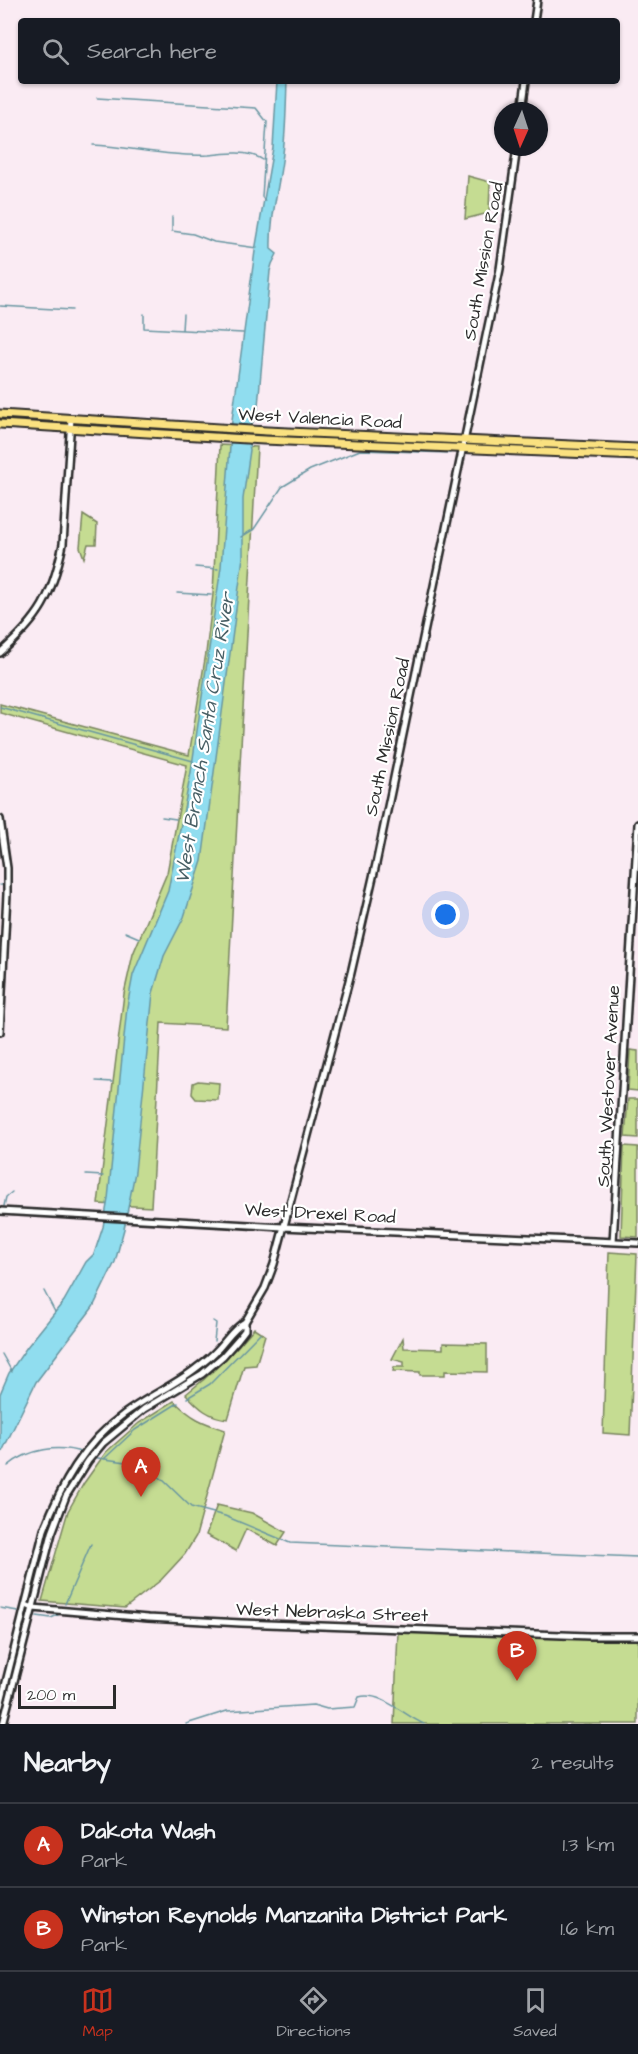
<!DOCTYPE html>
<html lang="en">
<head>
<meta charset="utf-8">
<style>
  :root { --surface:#171b24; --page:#242831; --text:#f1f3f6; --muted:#9ea1a6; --line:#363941; --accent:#c8321e }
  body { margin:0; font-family:"Architects Daughter",sans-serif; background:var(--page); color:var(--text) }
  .compass { position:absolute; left:494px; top:102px; width:54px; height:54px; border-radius:50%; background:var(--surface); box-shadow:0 2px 4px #0004; rotate:183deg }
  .scale { position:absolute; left:18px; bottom:15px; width:98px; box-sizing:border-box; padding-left:6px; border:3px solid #2b2b2b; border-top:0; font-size:16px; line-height:21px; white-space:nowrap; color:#2b2b2b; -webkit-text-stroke:4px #fff; paint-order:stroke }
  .you { position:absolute; left:446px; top:915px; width:21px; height:21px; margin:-15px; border:4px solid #fff; border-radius:50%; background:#1a73e8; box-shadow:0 0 0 9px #1a73e833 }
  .badge { display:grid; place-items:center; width:39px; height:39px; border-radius:50%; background:var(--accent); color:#fff; font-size:20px; font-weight:700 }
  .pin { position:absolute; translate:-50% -50px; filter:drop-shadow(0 2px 3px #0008) }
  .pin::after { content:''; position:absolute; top:32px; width:21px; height:18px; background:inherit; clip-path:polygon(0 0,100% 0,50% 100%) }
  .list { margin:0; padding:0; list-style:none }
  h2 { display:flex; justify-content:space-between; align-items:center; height:78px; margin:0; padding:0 24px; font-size:26px }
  h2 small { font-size:20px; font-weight:400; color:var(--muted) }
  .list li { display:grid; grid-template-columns:39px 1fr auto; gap:18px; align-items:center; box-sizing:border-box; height:84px; padding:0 24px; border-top:2px solid var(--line) }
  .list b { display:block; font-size:22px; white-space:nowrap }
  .list p { margin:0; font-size:20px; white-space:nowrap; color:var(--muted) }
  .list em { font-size:20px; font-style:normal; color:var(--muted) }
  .icon { flex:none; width:33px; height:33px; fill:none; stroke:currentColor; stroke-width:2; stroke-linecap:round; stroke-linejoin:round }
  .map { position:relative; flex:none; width:638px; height:1724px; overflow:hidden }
  .search { position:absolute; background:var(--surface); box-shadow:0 2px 4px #0004; left:18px; right:18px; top:18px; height:66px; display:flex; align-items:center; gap:15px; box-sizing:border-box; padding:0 21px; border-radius:6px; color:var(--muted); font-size:22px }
  .sheet { height:246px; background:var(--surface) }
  nav { display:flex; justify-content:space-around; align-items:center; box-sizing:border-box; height:84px; border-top:2px solid var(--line); background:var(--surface); font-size:16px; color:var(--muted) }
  nav a { display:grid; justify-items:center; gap:3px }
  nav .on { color:var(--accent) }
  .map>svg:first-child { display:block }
  .green { fill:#c5dc92; stroke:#78845e; stroke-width:1.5 }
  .water { fill:#90ddef; stroke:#6896a1; stroke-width:1.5 }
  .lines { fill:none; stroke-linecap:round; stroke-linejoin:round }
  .stream { stroke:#6896a1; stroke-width:1.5 }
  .secondary-casing { stroke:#2b2b2b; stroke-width:10 }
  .primary-casing { stroke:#2b2b2b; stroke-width:11 }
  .secondary { stroke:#fff; stroke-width:5 }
  .primary { stroke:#fae180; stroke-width:7 }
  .labels { text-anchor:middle; stroke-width:4.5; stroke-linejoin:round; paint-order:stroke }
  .street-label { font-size:18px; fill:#2b2b2b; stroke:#fff }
  .water-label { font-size:20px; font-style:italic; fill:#496066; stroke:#fff }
</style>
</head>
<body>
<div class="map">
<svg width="638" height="1724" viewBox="0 0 638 1724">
  <rect width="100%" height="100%" fill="#faebf3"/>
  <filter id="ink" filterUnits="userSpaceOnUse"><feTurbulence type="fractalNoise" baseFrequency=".0167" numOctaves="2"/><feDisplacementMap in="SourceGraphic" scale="12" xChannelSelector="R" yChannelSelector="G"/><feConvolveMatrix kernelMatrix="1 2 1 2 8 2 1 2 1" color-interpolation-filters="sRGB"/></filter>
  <g filter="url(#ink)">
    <path class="green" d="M468,176L490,182L489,213L465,219Z
      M220,445L257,447L226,1027L161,1023L151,1207L98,1204L124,994L133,954L167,873L187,765L0,713V704L189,755L206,653L213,594Z
      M83,515L97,524L96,544H88L84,558L80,547Z
      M630,1050L638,1051V1091L628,1090Z
      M198,1081L219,1083L218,1100L196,1099L192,1094L193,1083Z
      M628,1099H638V1138L625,1137Z
      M624,1146L638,1147V1237L621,1236Z
      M609,1252L637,1254L630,1435L603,1433Z
      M254,1328L265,1335L256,1365L244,1366L228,1419C208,1417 199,1408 186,1394C212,1374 233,1353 254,1328Z
      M403,1338L404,1348L443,1349V1343L487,1344V1372L445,1371V1375H420V1372L393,1371L394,1367H404V1362L392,1359Z
      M174,1401C193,1419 201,1422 225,1430L196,1536L185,1554L161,1580L125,1608L42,1601L68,1511L84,1483L106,1452L139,1423Z
      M217,1505L252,1513L286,1532L277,1546L246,1529L236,1551L206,1535Z
      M398,1632L580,1639L638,1638V1724H394Z"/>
    <path class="water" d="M277,81H287C286,107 286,135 282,161C278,191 270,219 271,249L277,254L272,264L270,271L257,417C249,423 248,441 250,450L243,499V557L202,861L184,917L164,956L153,993L135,1172L124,1229L115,1262L93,1307L36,1382L0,1456V1394L9,1373L27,1347L64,1301L86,1262L94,1254L103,1227L108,1199L127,1007L133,975L168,891L191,772L221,567L232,420L255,251L273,148Z"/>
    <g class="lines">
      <path class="stream" d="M97,98L256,108L267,122L262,197L265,201
        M93,145C131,147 170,157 209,155C225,153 249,150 263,160
        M172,217V231L193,234L214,242L257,248
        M0,306L72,310
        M144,314V328L243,333
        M182,330L183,314
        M241,537L254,529L282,487L310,470L360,450L450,453
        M195,567L218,569
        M177,593L211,595
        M0,707L193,761
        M162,817L176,819
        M0,885H2
        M125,932L139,938
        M96,1081L112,1082
        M86,1175L103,1176
        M4,1206L6,1197L12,1192
        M44,1291L55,1312
        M213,1321L216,1323L214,1341
        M2,1354L12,1372
        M187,1398L210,1384L260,1333
        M87,1454L98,1458L140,1464L162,1479L191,1507L225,1516L290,1543L638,1557
        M105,1458L135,1430L178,1403
        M8,1466C28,1449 59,1444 83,1453
        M65,1604L91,1544
        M0,1608L18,1611
        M37,1616L51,1618L60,1614
        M186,1724L227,1711L313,1705L327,1709L355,1707L359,1697C382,1691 404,1716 424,1724"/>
      <g class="secondary-casing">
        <path id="secondary" d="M534,21L537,0
          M522,111L526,81
          M0,653C40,618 52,597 63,544L71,418
          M0,819L7,868V894L0,1032
          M0,1211L283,1227L638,1243
          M613,1242L638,824
          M26,1605L33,1608L148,1618L241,1623L589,1636H638
          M0,1706L44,1530C61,1485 84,1443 124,1414C147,1397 173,1386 195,1369C203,1363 212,1356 219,1348C228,1338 234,1328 245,1322
          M3,1724L52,1533L66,1496L88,1461L103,1443L144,1409L202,1374L223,1356L238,1339L245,1330V1322L265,1288L274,1264L351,973L376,864L500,269L517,147"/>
      </g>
      <g class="primary-casing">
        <path id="primary" d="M0,414L267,431L638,448
          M0,424L264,440L638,456"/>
      </g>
      <use href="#secondary" class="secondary"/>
      <use href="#primary" class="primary"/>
    </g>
  </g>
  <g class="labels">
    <g class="street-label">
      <text transform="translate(483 261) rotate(-80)" y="6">South Mission Road</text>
      <text transform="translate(320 418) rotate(3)" y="6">West Valencia Road</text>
      <text transform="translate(387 737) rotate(-78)" y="6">South Mission Road</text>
      <text transform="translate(608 1086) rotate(-87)" y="6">South Westover Avenue</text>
      <text transform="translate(320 1213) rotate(3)" y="6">West Drexel Road</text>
      <text transform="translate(332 1612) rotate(2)" y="6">West Nebraska Street</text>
    </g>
    <g class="water-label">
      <text transform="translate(204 738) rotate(-81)" y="7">West Branch Santa Cruz River</text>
    </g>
  </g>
</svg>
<svg class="compass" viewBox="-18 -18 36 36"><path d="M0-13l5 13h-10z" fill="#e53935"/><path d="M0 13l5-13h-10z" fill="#9ea1a6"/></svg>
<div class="scale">200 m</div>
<div class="you"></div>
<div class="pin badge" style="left:141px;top:1497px">A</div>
<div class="pin badge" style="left:517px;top:1681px">B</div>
<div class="search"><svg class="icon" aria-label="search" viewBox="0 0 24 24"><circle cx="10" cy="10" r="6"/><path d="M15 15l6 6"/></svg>Search here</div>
</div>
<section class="sheet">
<h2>Nearby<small>2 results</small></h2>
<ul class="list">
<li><span class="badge">A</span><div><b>Dakota Wash</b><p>Park</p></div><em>1.3 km</em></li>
<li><span class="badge">B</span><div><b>Winston Reynolds Manzanita District Park</b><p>Park</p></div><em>1.6 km</em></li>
</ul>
</section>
<nav>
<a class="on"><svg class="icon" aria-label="map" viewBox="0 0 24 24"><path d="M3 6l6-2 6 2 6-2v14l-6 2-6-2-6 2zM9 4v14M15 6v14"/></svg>Map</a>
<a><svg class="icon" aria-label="directions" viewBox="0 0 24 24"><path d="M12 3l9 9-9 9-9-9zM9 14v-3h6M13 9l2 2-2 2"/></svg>Directions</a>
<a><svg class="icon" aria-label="saved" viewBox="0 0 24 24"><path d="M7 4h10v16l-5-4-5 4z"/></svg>Saved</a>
</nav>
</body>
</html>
